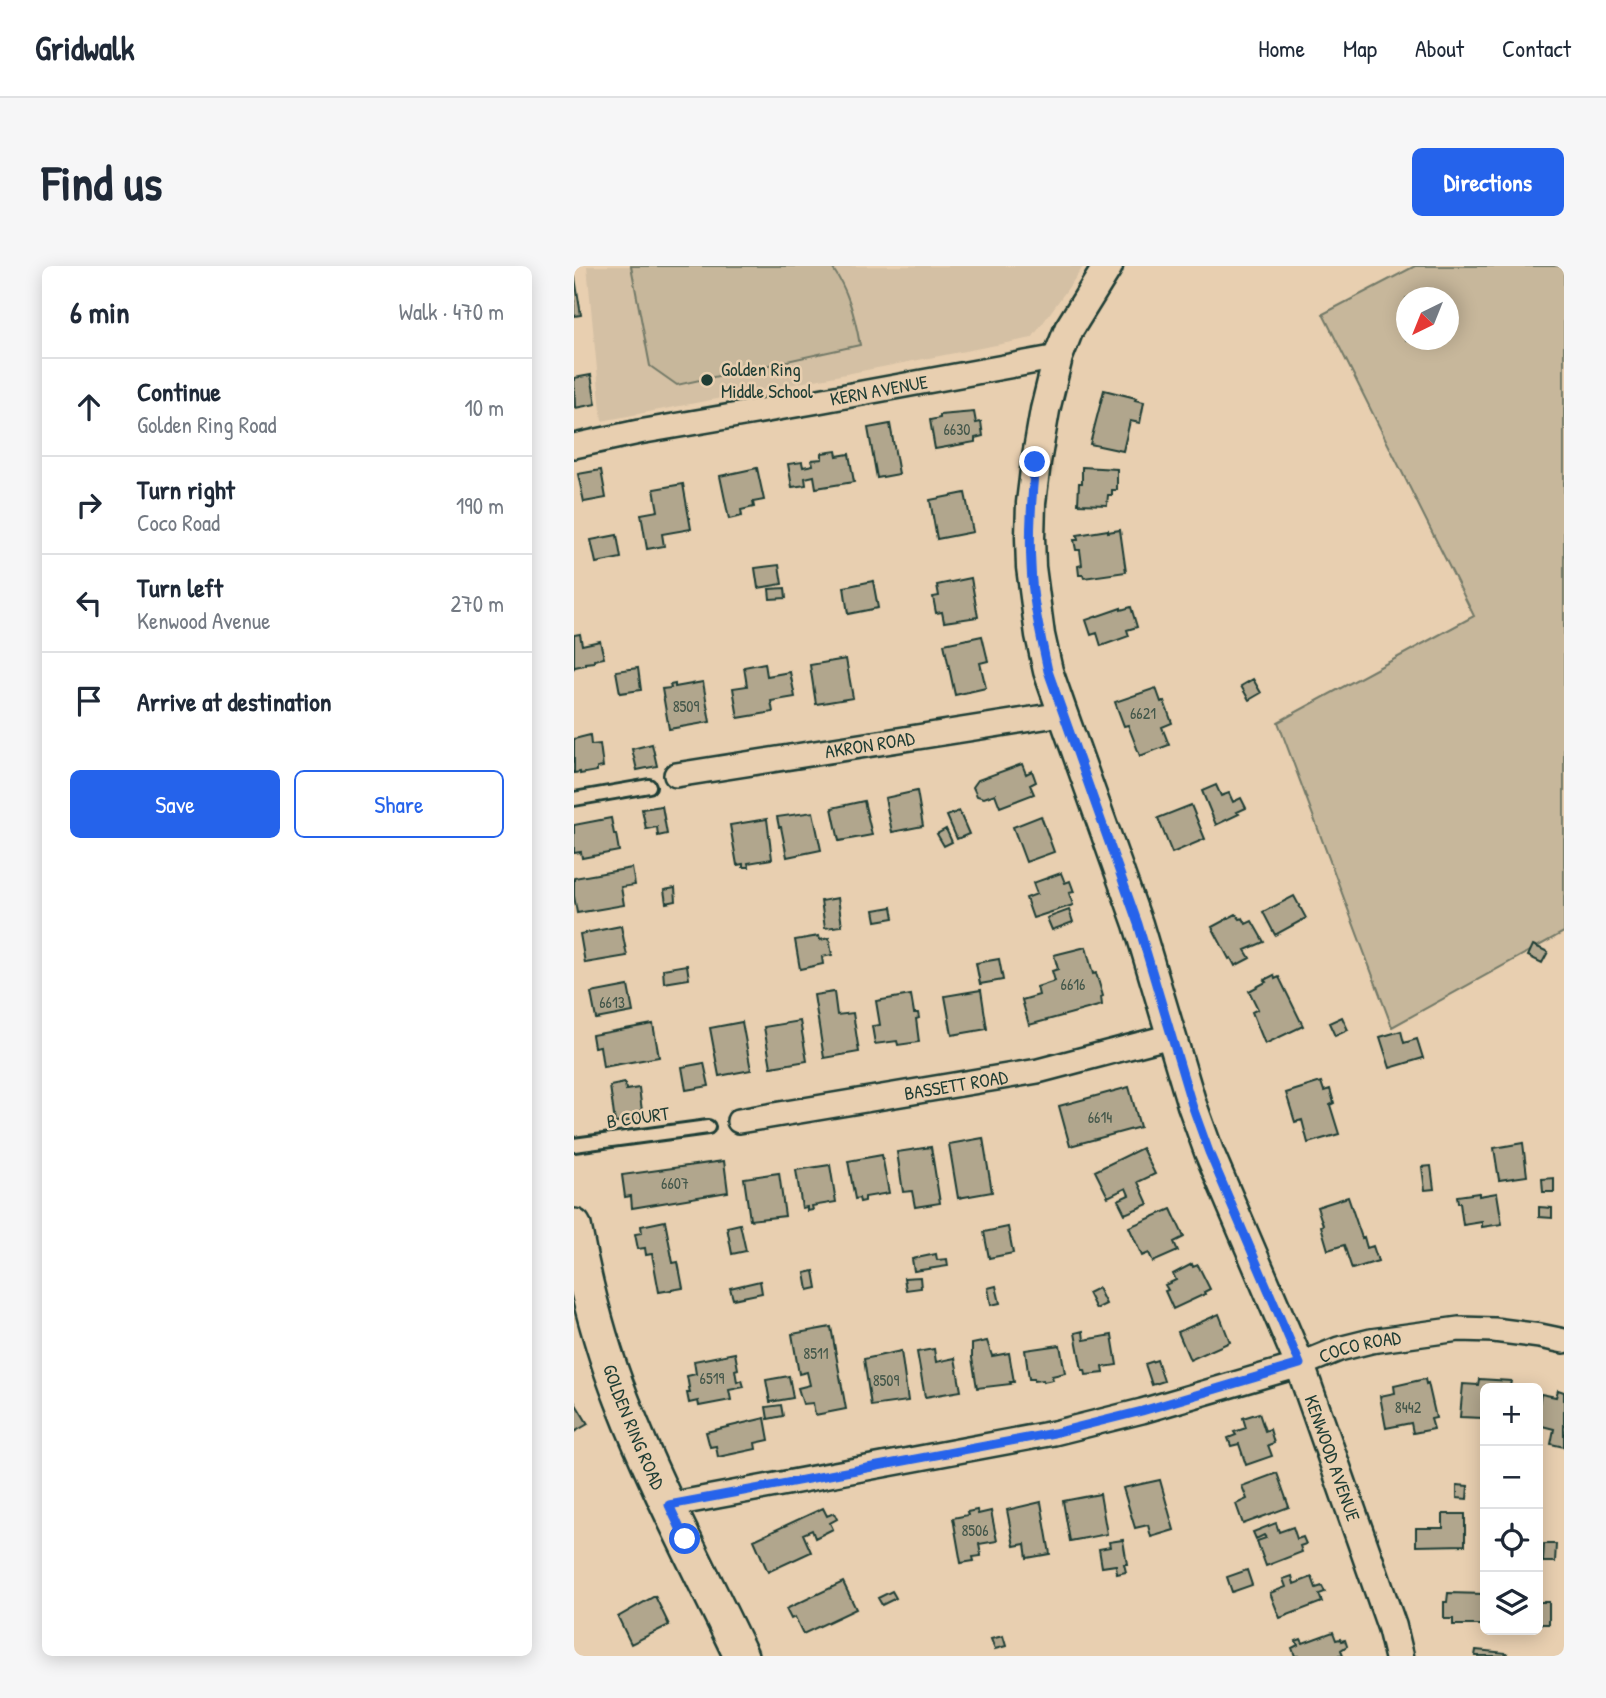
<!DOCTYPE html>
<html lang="en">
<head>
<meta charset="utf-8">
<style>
  :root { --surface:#fff; --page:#f6f6f7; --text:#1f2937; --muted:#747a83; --line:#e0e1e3; --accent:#2563eb }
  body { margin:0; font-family:"Patrick Hand",sans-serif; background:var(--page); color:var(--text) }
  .controls { position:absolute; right:21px; bottom:21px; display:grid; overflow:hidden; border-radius:10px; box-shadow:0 4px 18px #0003 }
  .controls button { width:63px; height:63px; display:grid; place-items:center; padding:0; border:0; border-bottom:2px solid var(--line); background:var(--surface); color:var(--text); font:35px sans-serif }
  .compass { position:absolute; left:822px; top:21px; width:63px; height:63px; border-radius:50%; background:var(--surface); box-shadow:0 4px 18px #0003; rotate:223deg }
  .stop { position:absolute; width:21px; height:21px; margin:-16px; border:5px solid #2563eb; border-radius:50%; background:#fff }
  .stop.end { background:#2563eb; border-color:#fff; box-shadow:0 2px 7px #0008 }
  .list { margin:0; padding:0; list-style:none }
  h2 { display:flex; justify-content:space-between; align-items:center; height:91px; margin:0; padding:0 28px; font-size:30px }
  h2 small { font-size:23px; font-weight:400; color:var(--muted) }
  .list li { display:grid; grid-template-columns:46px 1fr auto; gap:21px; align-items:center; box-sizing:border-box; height:98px; padding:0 28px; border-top:2px solid var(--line) }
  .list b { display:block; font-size:26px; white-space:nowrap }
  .list p { margin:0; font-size:23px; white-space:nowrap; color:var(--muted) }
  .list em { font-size:23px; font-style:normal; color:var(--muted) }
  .actions { display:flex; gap:14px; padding:21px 28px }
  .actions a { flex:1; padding:16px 0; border:2px solid var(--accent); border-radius:10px; text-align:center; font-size:24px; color:var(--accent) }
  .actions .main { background:var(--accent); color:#fff }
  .icon { flex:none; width:38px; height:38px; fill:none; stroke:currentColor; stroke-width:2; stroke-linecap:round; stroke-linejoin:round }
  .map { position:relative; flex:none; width:990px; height:1390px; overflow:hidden; border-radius:10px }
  header { display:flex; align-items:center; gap:42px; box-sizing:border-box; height:98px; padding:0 35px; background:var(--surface); border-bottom:2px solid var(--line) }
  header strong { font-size:33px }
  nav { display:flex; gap:38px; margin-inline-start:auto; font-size:24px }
  .intro { display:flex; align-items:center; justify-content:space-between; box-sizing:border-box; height:168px; padding:0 42px }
  h1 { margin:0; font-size:49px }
  .button { padding:18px 32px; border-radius:10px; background:var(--accent); color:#fff; font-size:24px; font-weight:700 }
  main { display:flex; gap:42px; padding:0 42px }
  aside { flex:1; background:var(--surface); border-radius:10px; box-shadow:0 4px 18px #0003 }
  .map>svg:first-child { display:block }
  .built { fill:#d4c0a4 }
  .green { fill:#c7b79b; stroke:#737a68; stroke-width:2; fill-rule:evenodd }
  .building { fill:#b1a68d; stroke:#1f3d34; stroke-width:2 }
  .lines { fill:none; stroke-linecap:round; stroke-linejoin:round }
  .service-casing { stroke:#1f3d34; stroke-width:18 }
  .minor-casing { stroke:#1f3d34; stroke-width:28 }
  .tertiary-casing { stroke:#1f3d34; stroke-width:33 }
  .secondary-casing { stroke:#1f3d34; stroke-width:38 }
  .service { stroke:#e8cfb0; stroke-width:12 }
  .minor { stroke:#e8cfb0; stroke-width:23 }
  .tertiary { stroke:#e8cfb0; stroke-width:28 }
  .secondary { stroke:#e8cfb0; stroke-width:33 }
  .route { stroke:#2563eb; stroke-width:9 }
  .poi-dot { fill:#1f3d34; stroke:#e8cfb0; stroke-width:2.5 }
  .labels { text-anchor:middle; stroke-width:5; stroke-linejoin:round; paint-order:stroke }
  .number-label { font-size:16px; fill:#44574a }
  .poi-label { font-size:19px; fill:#1f3d34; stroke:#e8cfb0; text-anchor:start }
  .street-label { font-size:19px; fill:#1f3d34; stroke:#e8cfb0 }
</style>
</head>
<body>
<header>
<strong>Gridwalk</strong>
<nav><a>Home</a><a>Map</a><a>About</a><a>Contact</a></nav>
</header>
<div class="intro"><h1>Find us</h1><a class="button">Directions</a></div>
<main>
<aside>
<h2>6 min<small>Walk · 470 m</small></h2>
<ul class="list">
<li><svg class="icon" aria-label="ahead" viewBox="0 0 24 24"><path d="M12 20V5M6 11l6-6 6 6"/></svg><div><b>Continue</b><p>Golden Ring Road</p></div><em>10 m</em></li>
<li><svg class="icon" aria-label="right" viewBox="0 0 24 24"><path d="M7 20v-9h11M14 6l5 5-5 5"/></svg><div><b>Turn right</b><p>Coco Road</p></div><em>190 m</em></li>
<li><svg class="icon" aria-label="left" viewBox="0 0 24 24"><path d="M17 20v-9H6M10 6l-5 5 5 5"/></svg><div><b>Turn left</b><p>Kenwood Avenue</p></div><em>270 m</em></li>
<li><svg class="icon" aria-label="arrive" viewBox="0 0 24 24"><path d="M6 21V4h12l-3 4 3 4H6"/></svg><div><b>Arrive at destination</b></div></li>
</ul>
<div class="actions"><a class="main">Save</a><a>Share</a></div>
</aside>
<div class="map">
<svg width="990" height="1390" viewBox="0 0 990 1390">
  <rect width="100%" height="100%" fill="#e8cfb0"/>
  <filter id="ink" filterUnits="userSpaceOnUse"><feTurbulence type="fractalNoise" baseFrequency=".0143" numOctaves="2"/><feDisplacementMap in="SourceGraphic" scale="14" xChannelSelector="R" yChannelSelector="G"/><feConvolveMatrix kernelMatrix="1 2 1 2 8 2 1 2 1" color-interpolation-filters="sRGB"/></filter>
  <g filter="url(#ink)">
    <path class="built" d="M13,0H510L458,72L28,155Z"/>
    <path class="green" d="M57,0H257C274,23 281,51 286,79L103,119L76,100Z
      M841,0H990V666L818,761L704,456L900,350L749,48ZM832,32H874V74H832Z"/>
    <path class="building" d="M1,12L7,49L0,50V13Z
      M17,109L22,138L1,142L0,112Z
      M530,124L562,132L561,134L570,136L566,157L556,155L549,185L516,178Z
      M400,146L402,157L407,156L409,170L401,172V176L361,183L356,154L366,152V149Z
      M316,158L325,208L303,212L294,162Z
      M262,185L263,190L275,188L280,216L242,222L240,210L231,212L232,219L218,221L214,198L228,196L229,201L239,199L238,194L248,193V187Z
      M508,201L543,203V224H538V229H534L533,239L504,238L505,217H508Z
      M183,202L190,234L179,236L180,241L167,244L168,250L155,253L146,210Z
      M27,204L32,232L10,236L4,208Z
      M109,218L117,263L88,268L90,280L73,283L67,248L84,245L80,223Z
      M391,227L399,266L363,273L356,234Z
      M534,264V266L546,264L552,306L510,312L509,309H505L504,300L508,299L506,284H502L500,274H504L503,269Z
      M43,269L47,292L22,297L17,274Z
      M205,299L208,318L184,322L181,302Z
      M397,312L404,351L370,356L368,346L362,347L359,331L365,330L363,319Z
      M299,315L304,342L274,348L270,321Z
      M211,322L212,332L196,333L195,323Z
      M557,341L563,361L553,364L555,370L527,380L523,367L517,369L512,354L547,342V344Z
      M6,368L8,379L26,375L30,392L20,394V396L11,397V399L1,401L0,402V369Z
      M408,370L414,395L406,397L412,422L381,429L370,378Z
      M272,393L279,432L242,438L236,399Z
      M191,397L193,410L216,406L221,431L197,435L199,446L164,452L159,422L173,420L170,401Z
      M64,402L67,424L46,427L42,405Z
      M679,413L687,427L675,434L667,420Z
      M129,416L136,456L95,463L88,423L97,422L96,419L101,418V421Z
      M582,422L587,436L590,435L598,457L588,461L595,479L566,490L554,459L550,460L541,436Z
      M16,469L17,479L26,478L29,501L23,502V505L6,508V506L0,507V473Z
      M78,478L83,500L63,504L58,483Z
      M448,498L452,508L458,505L462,516L456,519L460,528L426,541L421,528L410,532L403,530L399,521L404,514Z
      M642,519L647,530L655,527L659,536L667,532L672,542L663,546L665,548L642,559L628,525Z
      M343,525L349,560L318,566L311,532Z
      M290,535L298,569L265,575L258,542Z
      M617,539L631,573L598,587L584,552Z
      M88,540L93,568L84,570L83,561L72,563L68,543Z
      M385,545L395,568L383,573L373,550Z
      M239,546L247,584L213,591L207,561H205L203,551Z
      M467,550L480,586L452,596L439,561Z
      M37,552L40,568H42L45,585L8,592L7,586L0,587V559Z
      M193,553L198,593L174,597L175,601H169V598L163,599L156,559Z
      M372,563L378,576L370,580L363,568Z
      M58,602L61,619L47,621L50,639L3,647L0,630V612Z
      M487,607L491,617L496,615L500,626L495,627L499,639L459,652L452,632L463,628L459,617Z
      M101,622L102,635L92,637L90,624Z
      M720,630L732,652L701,669L689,646Z
      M264,632L268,660L251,662L247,635Z
      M318,641L320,652L302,655L300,644Z
      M495,644L499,656L478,664L473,652Z
      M662,648L666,653L669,652L672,658L678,655L690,676L671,684L676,692L661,700L657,692L655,693L638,661Z
      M47,660L53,690L11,697L6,668Z
      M245,670L246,674L255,672L258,689L248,691L249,698L226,703L221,674Z
      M959,679L974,686L968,697L954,690Z
      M512,681L519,708L522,707L529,730L527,731L528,739L455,759L448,734L465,729L463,721L481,715L478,705L484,703L480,689Z
      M425,693L429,714L406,718L402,697Z
      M113,699L115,713L90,717L89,703Z
      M700,709L701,713L705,711L729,760L691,778L678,746L684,743L675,725L692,716L690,714Z
      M54,720L59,746L22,753L17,727Z
      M407,724L413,763L378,769L371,730Z
      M260,726L263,749L279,747L285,786L250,792L240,729Z
      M337,729L340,747H344L345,752L342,753L345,776L324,779L323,775L301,778L298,760L306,759L302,735Z
      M768,751L774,764L761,770L755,757Z
      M226,755L233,795L197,801L190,761Z
      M168,756L177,804L145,810L136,762Z
      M79,758L85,791L29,801L26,780L20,781L18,769Z
      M827,765L830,777L843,773L849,792L816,802L806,771Z
      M130,797L135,820L112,824L108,801Z
      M747,816L750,825L756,823L760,837L756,839L765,868L734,877L728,854L721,856L712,827Z
      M51,817L52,824L65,822L69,853L41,857L36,820Z
      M555,821L566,861L496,880L485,840Z
      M409,872L418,926L384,932L375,878Z
      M949,877L953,910L925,914L920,882Z
      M357,881L366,937L341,941L338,925L329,926L323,886Z
      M568,882L581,908L564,916L574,938L551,948L544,934L555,929L552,922L534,931L521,905Z
      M308,889L315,927L291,931V935L286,936L285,932L281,933L274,895Z
      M150,895L154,926L58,942L57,930L51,931L48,909Z
      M256,899L262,936L238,940L239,944L233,945V941L228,942L222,904Z
      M857,900L860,923L851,924L848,901Z
      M205,907L211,950L176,954L170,912Z
      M980,912V926H969L968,913Z
      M905,927V930L923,927L928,958L908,961V956L889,959L886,937H884L883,930Z
      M774,931L788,972L790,971L793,982L799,980L804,995L778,1003L770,979L754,984L747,960L749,959L743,941Z
      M965,941L978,942V952L965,951Z
      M597,943L610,971L600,976L604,985L579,996L575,987L568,990L555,961Z
      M91,955L99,997L104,996L109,1022L85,1026L78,988L72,989L71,982L64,983L61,968L68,967L67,960Z
      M166,958L172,985L158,988L153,961Z
      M434,961L439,987L415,992L410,966Z
      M362,988L363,994L373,993L374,1000L340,1005L338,993Z
      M618,998L619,1001L624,999L636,1023L630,1026L631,1028L599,1043L591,1025L594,1024L591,1019L602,1014L599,1008Z
      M240,1005L243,1022L234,1024L231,1007Z
      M346,1011L347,1022L332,1024L330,1012Z
      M186,1015L188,1027L159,1033L156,1022Z
      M422,1020L426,1037L417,1039L414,1022Z
      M524,1022L532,1038L522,1043L514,1027Z
      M645,1048L656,1076L616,1094L604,1066Z
      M257,1061L272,1143L241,1149L239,1137L229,1138L224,1122L236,1119L233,1106L225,1108L218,1068Z
      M509,1065L510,1074L538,1069L543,1099L529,1101L530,1107L512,1109L511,1104H508L501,1067Z
      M413,1075L418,1090L435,1087L440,1116H436L437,1118L403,1122L398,1092V1078Z
      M486,1079L491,1107L478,1110L479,1114L469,1116V1114L460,1115V1113H455L451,1084Z
      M360,1083L362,1096L381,1092L387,1125L351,1131L343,1086Z
      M327,1085L334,1135L297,1140L290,1093Z
      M161,1087L164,1103L161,1104L163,1116L168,1114L170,1121L155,1124L157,1134L125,1140L124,1135L115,1137L113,1127H116L113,1110L122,1108L120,1095Z
      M583,1094L590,1115L578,1119L571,1098Z
      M215,1110L219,1132L196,1136L192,1114Z
      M851,1113L852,1118L854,1117L862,1152L857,1153L860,1163L839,1167L837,1157L812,1162L806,1130L821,1127L820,1120Z
      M905,1113L937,1115L936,1120H938V1122H911V1162H909V1152L886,1151L889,1118L904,1119Z
      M984,1124L990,1126V1181L977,1178L980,1163L964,1159V1143L967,1128L982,1131Z
      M0,1135L14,1158L0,1166Z
      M207,1139L209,1150L194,1153L192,1141Z
      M685,1147L691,1165L696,1163L700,1177L694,1179L698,1190L672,1199L665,1178L657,1180L654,1172L662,1169L660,1166L672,1162L669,1152Z
      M191,1152L195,1174L181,1177L182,1183L144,1191L142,1180L136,1181L132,1166Z
      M703,1207L715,1241L669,1258L662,1238L673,1233L668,1220Z
      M586,1214L600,1264L577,1271L574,1259L561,1262L549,1222Z
      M883,1219L894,1220L893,1233L883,1232Z
      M526,1228L533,1268L496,1275L489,1235Z
      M467,1236L476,1288L453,1292L451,1278L440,1280L433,1244Z
      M249,1242L253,1250L260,1247L263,1253L256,1257L259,1263L241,1272L238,1264L229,1268L237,1286L194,1306L180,1274Z
      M403,1244L404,1248L417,1245L423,1275L405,1278L407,1290L399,1291L400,1295L387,1297L379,1252L394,1249L393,1246Z
      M869,1248H891V1279L842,1280V1262H869Z
      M702,1257L705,1266L719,1261L723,1273L729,1271L732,1278L726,1280L728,1286L692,1300L683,1275L692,1272L690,1269L682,1273L679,1266Z
      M549,1274L553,1298H550L552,1306L543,1308L542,1299L528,1301L525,1283L536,1281L535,1276Z
      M970,1278H982L981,1296H969Z
      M673,1304L678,1319L658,1326L653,1311Z
      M718,1310L720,1318L738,1311L742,1322L748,1320L751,1326L745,1328L748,1336L706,1352L696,1327L712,1321L709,1313Z
      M269,1316L282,1343L229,1368L221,1351L217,1353L212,1343Z
      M318,1325L322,1332L308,1339L304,1332Z
      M874,1327L911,1328V1359H879V1353H870V1336H873Z
      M81,1330L95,1359L57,1378L44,1351Z
      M964,1336H975V1358H964Z
      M759,1366L762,1374L766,1373L767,1375L771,1374L773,1380L767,1384L769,1390H721L718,1382L724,1379L722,1375L727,1373L729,1377Z
      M429,1370L432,1380L421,1383L417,1373Z
      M902,1384L933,1387L932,1390H901Z"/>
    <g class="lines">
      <g class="service-casing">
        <path id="service" d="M0,533L75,520
          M0,879L134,861"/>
      </g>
      <g class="minor-casing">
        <g id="minor">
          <path id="s1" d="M0,180L65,166L239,136L484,91"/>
          <path id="s2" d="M102,509L489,448"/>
          <path id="s3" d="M165,855L464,805L597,770"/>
          <path id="s4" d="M95,1239L480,1167L568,1145L726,1099L765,1083L797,1075L885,1063L920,1064L966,1070L990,1075"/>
        </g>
      </g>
      <g class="tertiary-casing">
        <g id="tertiary">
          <path id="s5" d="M534,0L495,63L484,91L471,144L462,196L457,237L456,271L457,301L466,369L474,405L489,448L564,658L618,839L635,886L726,1099L818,1361L825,1390"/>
        </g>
      </g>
      <g class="secondary-casing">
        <g id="secondary">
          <path id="s6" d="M0,960C11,1019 26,1078 48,1134C82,1222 127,1306 167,1390"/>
        </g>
      </g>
      <use href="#service" class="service"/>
      <use href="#minor" class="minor"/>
      <use href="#tertiary" class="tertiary"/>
      <use href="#secondary" class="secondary"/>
    </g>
  </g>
  <g class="lines" filter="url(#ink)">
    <path class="route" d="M111,1273L95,1239L480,1167L568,1145L726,1098L635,886L618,839L564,658L474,405C467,370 458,335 457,299C455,264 458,230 461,196"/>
  </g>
  <circle class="poi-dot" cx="133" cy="114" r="7"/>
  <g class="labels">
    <g class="number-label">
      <text x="383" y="169">6630</text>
      <text x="112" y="446">8509</text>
      <text x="569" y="453">6621</text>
      <text x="499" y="724">6616</text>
      <text x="38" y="742">6613</text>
      <text x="526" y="857">6614</text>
      <text x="101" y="923">6607</text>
      <text x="242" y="1093">8511</text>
      <text x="138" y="1118">6519</text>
      <text x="312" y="1120">8509</text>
      <text x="834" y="1147">8442</text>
      <text x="401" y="1270">8506</text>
    </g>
    <g class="poi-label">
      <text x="147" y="110">Golden Ring<tspan x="147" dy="22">Middle School</tspan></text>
    </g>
    <g class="street-label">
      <text dy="7" stroke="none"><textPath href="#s1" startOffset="310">KERN AVENUE</textPath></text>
      <text dy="7" stroke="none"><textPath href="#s2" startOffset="196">AKRON ROAD</textPath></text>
      <text dy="7" stroke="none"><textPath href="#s3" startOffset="220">BASSETT ROAD</textPath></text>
      <text transform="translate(64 851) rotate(-8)" y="7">B COURT</text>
      <text dy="7" stroke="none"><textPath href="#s4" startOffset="710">COCO ROAD</textPath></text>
      <text dy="7" stroke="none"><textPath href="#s6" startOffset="210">GOLDEN RING ROAD</textPath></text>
      <text dy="7" stroke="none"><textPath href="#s5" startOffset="1260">KENWOOD AVENUE</textPath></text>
    </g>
  </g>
</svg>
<div class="controls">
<button>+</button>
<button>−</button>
<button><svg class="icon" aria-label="locate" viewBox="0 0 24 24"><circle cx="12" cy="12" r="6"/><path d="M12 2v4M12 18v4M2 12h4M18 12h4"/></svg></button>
<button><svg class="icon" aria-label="layers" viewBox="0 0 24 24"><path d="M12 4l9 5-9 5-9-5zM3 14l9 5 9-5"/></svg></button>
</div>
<svg class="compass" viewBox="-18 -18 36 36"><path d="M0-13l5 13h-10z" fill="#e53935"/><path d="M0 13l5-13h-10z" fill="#747a83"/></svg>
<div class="stop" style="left:111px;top:1273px"></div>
<div class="stop end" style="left:461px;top:196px"></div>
</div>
</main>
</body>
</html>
